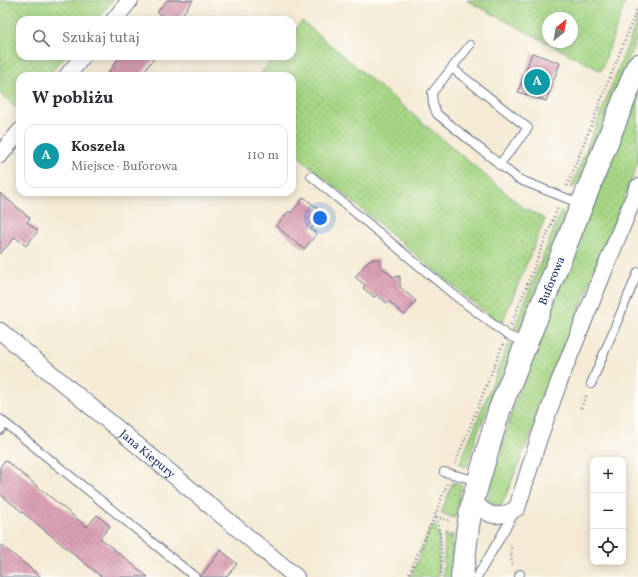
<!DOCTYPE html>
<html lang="pl">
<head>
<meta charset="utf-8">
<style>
  :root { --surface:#fff; --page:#f2f2f3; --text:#2b2b33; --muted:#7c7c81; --line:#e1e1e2; --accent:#2563eb }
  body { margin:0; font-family:Vollkorn,serif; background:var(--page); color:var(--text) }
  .controls { position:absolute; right:12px; bottom:12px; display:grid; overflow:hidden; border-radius:8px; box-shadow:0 2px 10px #0003 }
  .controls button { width:36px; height:36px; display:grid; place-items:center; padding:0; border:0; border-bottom:1px solid var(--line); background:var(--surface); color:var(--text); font:20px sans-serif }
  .compass { position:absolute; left:542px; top:12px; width:36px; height:36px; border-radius:50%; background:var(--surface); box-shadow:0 2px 10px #0003; rotate:31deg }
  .you { position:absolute; left:320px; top:218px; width:14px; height:14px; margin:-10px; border:3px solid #fff; border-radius:50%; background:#1a73e8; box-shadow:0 0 0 6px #1a73e833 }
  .badge { display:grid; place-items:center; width:26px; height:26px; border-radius:50%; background:var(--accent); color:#fff; font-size:13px; font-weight:700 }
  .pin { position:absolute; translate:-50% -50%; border:2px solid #fff; box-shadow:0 1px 4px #0006 }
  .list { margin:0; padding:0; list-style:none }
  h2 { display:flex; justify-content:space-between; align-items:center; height:52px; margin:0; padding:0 16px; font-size:17px }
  h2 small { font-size:13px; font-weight:400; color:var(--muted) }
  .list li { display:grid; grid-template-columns:26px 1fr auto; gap:12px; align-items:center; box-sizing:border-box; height:64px; margin:0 8px 8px; padding:0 8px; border:1px solid var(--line); border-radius:12px }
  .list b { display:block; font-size:15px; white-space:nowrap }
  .list p { margin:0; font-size:13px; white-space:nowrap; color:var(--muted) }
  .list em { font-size:13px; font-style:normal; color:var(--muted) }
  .icon { flex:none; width:22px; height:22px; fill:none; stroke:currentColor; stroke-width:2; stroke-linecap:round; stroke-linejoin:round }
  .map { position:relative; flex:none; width:638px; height:577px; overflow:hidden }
  .search { position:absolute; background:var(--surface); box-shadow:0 2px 10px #0003; left:16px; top:16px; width:280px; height:44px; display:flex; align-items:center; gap:10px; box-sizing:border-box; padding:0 14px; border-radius:12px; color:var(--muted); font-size:15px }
  .panel { position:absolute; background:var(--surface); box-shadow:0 2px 10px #0003; left:16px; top:72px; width:280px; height:124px; border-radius:12px }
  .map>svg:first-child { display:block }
  .green { fill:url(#green-dots); stroke:#608270; fill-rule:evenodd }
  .building { fill:url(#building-back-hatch) }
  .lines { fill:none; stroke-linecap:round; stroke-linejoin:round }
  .service-casing { stroke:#677188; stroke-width:10 }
  .minor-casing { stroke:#677188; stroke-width:18 }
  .secondary-casing { stroke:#677188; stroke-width:24 }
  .path { stroke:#677188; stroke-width:2.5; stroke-dasharray:1 3; stroke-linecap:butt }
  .service { stroke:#fff; stroke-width:8 }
  .minor { stroke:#fff; stroke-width:16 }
  .secondary { stroke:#fff; stroke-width:22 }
  .labels { text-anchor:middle; stroke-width:4; stroke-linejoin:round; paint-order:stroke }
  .street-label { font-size:12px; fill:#1b2f5e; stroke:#fdfcf7 }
</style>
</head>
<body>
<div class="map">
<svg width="638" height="577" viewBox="0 0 638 577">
  <defs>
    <pattern id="green-dots" width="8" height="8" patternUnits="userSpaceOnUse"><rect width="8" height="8" fill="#a5d583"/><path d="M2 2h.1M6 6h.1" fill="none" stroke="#8db774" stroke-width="1.8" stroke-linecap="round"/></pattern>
    <pattern id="building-back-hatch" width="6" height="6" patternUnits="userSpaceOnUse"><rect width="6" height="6" fill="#dba0b5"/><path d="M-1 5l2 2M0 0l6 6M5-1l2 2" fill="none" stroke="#b18396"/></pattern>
  </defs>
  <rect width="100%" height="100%" fill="#fdfcf7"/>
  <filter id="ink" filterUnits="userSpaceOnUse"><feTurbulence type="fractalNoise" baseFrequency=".025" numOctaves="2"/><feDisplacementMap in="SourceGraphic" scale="8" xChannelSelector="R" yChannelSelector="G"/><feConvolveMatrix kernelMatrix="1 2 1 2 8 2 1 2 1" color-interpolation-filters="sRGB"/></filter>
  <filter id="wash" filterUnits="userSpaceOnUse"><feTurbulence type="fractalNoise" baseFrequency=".012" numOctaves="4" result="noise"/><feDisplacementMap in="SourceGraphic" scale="16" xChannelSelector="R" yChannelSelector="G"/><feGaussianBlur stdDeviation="0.9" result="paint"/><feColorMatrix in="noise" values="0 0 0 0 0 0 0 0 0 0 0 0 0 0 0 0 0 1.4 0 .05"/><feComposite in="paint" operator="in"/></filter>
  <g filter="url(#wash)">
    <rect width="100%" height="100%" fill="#f5ebd5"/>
    <path class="green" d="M0,0H113L96,20H20V56H65L48,76H20L19,110L0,94Z
      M466,0H626L601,71ZM548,18H572V42H548Z
      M638,19L636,40L578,185L571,188Z
      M302,21L524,208L545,219L502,323L492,318L292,151V76H259L275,56H292V34Z
      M638,91V163L621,206H619L620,209L590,283L587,284L589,286L563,351L560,352L562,353L551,379L553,380L507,493L501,506L487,503L498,454L503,455V451L500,450L518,393Z
      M561,211L564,214V219L520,330L514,329Z
      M511,343L513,344V349L478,432L467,467L459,465L508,345Z
      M453,482L462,485L455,518L441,513Z
      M435,524L439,537L438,577H411L430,528Z
      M445,534H447L448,538H450L451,535H453L450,577H443Z"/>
    <g id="blocks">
      <path class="building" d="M167,0H193L178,20H166L157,12Z
        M532,53L560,63L546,101L518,92Z
        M120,56H156L140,76H106Z
        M0,193L30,218L27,222L38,231L26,246L15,237L0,254Z
        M304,197L317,208L319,218L311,229L317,234L304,249L276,226L289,211L291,213Z
        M379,259L380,266L393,277L400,276V287L416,301L405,315L388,301L387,303L377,295L374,297L363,288L365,285L355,277L369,260Z
        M5,460L87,527L97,515L110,526L100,538L148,577H102L0,494V467Z
        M0,544L41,577H0Z
        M221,550L237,564L226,577H200Z"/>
    </g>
  </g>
  <g filter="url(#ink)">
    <use href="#blocks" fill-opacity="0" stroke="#677188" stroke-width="1"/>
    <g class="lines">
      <g class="service-casing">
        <path id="service" d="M470,45L432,93L433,104L437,114L518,179L581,204
          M452,68L528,128L499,165
          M311,176L453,294L507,335L525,343
          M591,384L638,272
          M0,419L195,577
          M0,430L5,423
          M444,472L478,481
          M477,577L515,512
          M519,577L520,574"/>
      </g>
      <g class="minor-casing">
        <g id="minor">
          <path d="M114,20L130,0"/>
          <path d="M67,76L83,56"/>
          <path d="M0,155L20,131"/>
          <path id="s1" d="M0,331L296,577"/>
          <path d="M473,500C487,517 498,520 517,508L539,438L559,382L638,187"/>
        </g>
      </g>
      <g class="secondary-casing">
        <g id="secondary">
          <path id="s2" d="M462,577L468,526L473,500L499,411L638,65"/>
        </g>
      </g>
      <path class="path" d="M567,186L638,7
        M511,325L558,207
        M581,408L587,394
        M455,464L503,344
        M436,517L451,521
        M436,517C442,538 442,556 441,577
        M509,544L511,548L512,567
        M408,577C421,545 436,516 447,484"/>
      <use href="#service" class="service"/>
      <use href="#minor" class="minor"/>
      <use href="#secondary" class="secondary"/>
    </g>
  </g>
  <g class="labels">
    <g class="street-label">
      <text dy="4" stroke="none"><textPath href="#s2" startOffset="311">Buforowa</textPath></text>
      <text dy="4" stroke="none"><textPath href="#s1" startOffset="192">Jana Kiepury</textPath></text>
    </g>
  </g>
</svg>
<div class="controls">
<button>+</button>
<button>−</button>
<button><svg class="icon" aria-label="locate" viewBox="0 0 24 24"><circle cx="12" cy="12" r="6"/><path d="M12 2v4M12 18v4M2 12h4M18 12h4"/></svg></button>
</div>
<svg class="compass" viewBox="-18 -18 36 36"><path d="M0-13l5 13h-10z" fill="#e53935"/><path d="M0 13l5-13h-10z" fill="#7c7c81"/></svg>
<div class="you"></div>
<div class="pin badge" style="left:537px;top:82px;background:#0f9aa8">A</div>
<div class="search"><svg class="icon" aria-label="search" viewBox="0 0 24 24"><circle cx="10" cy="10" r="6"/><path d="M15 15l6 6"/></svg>Szukaj tutaj</div>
<section class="panel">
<h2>W pobliżu<small></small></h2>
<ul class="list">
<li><span class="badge" style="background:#0f9aa8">A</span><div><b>Koszela</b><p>Miejsce · Buforowa</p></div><em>110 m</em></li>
</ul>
</section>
</div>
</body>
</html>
